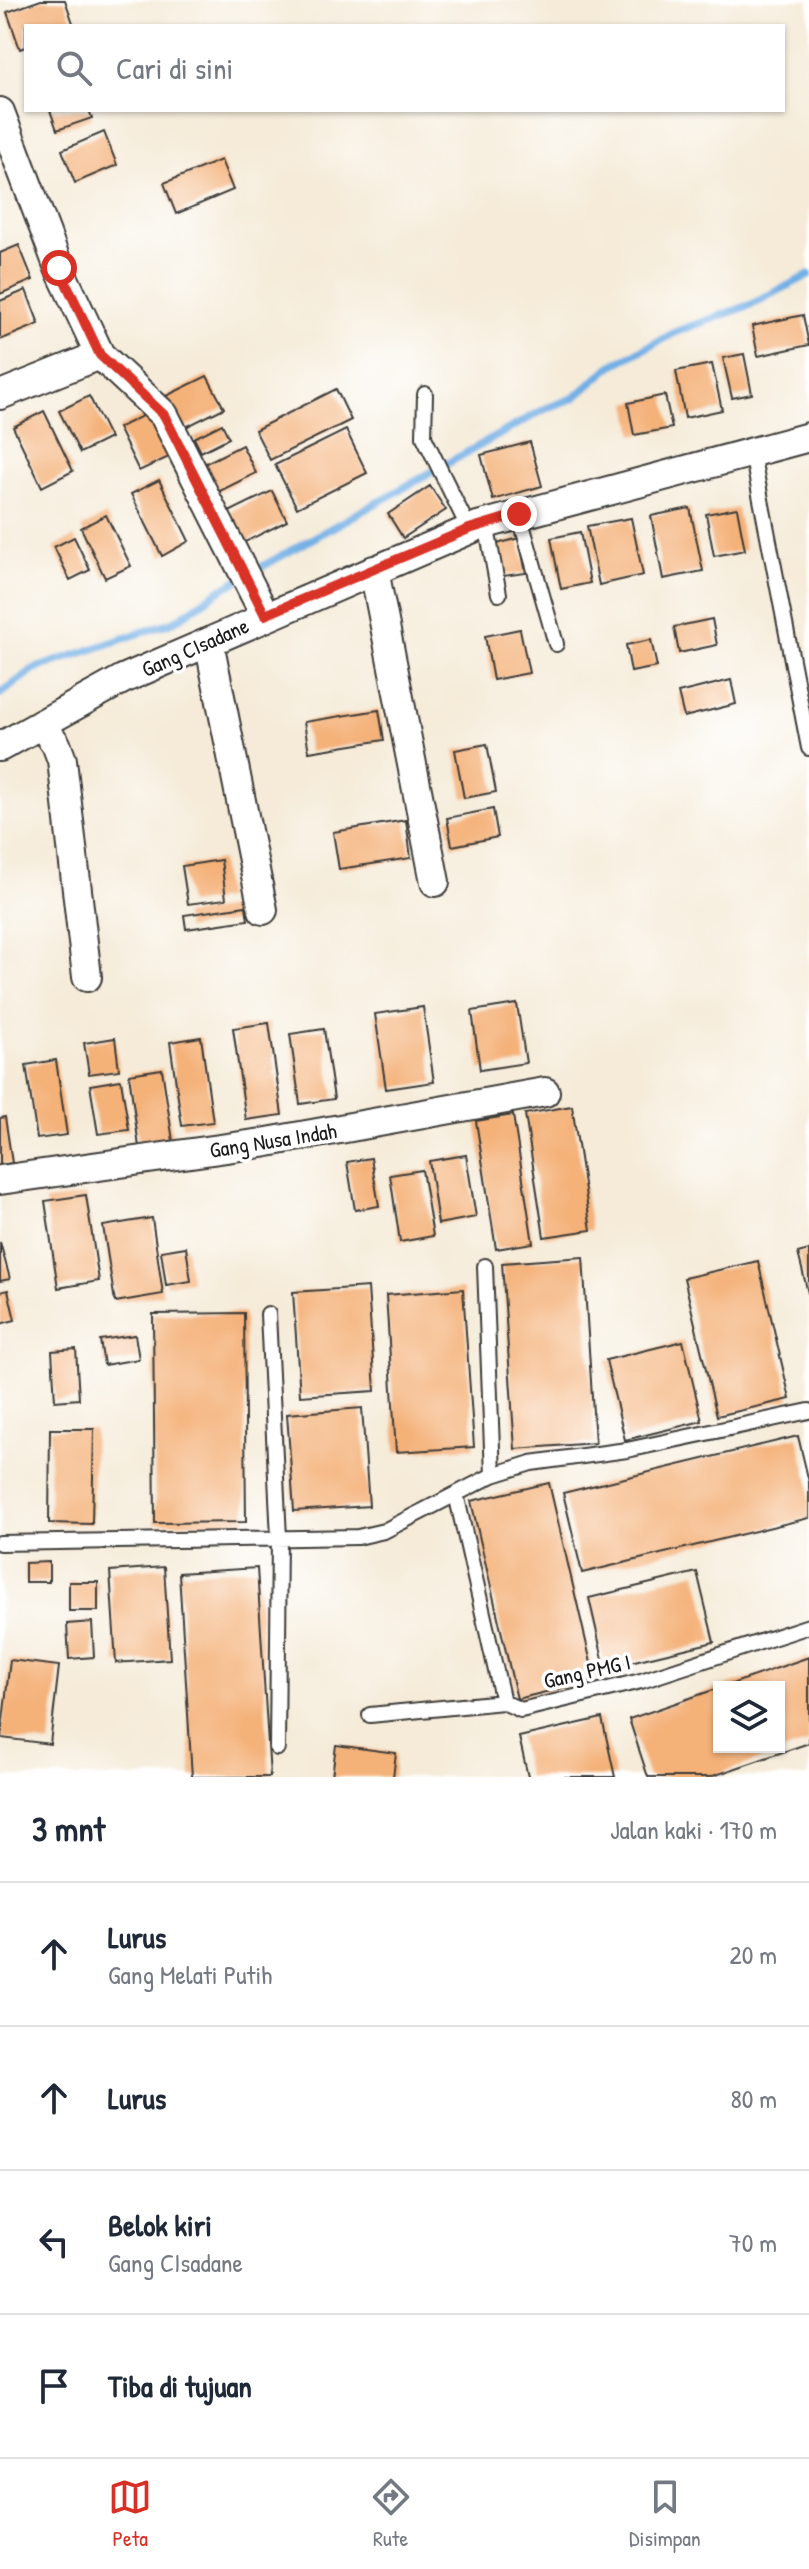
<!DOCTYPE html>
<html lang="id">
<head>
<meta charset="utf-8">
<style>
  :root { --surface:#fff; --page:#f2f2f3; --text:#1f2937; --muted:#747a83; --line:#e0e1e3; --accent:#d93025 }
  body { margin:0; font-family:"Patrick Hand",sans-serif; background:var(--page); color:var(--text) }
  .controls { position:absolute; right:24px; bottom:24px; display:grid; overflow:hidden; border-radius:0px; box-shadow:0 2px 6px #0004 }
  .controls button { width:72px; height:72px; display:grid; place-items:center; padding:0; border:0; border-bottom:2px solid var(--line); background:var(--surface); color:var(--text); font:40px sans-serif }
  .stop { position:absolute; width:24px; height:24px; margin:-18px; border:6px solid #d93025; border-radius:50%; background:#fff }
  .stop.end { background:#d93025; border-color:#fff; box-shadow:0 2px 8px #0008 }
  .list { margin:0; padding:0; list-style:none }
  h2 { display:flex; justify-content:space-between; align-items:center; height:104px; margin:0; padding:0 32px; font-size:34px }
  h2 small { font-size:26px; font-weight:400; color:var(--muted) }
  .list li { display:grid; grid-template-columns:52px 1fr auto; gap:24px; align-items:center; box-sizing:border-box; height:144px; padding:0 32px; border-top:2px solid var(--line) }
  .list b { display:block; font-size:30px; white-space:nowrap }
  .list p { margin:0; font-size:26px; white-space:nowrap; color:var(--muted) }
  .list em { font-size:26px; font-style:normal; color:var(--muted) }
  .icon { flex:none; width:44px; height:44px; fill:none; stroke:currentColor; stroke-width:2; stroke-linecap:round; stroke-linejoin:round }
  .map { position:relative; flex:none; width:809px; height:1777px; overflow:hidden }
  .search { position:absolute; background:var(--surface); box-shadow:0 2px 6px #0004; left:24px; right:24px; top:24px; height:88px; display:flex; align-items:center; gap:20px; box-sizing:border-box; padding:0 28px; border-radius:0px; color:var(--muted); font-size:30px }
  .sheet { height:680px; background:var(--surface) }
  nav { display:flex; justify-content:space-around; align-items:center; box-sizing:border-box; height:112px; border-top:2px solid var(--line); background:var(--surface); font-size:22px; color:var(--muted) }
  nav a { display:grid; justify-items:center; gap:4px }
  nav .on { color:var(--accent) }
  .map>svg:first-child { display:block }
  .lines { fill:none; stroke-linecap:round; stroke-linejoin:round }
  .stream { stroke:#72afe5; stroke-width:8 }
  .building { fill:#f4b178 }
  .service-casing { stroke:#3d3b38; stroke-width:18 }
  .minor-casing { stroke:#3d3b38; stroke-width:32 }
  .service { stroke:#fff; stroke-width:14 }
  .minor { stroke:#fff; stroke-width:28 }
  .route { stroke:#d93025; stroke-width:10 }
  .labels { text-anchor:middle; stroke-width:7; stroke-linejoin:round; paint-order:stroke }
  .street-label { font-size:22px; fill:#1c1c1c; stroke:#fff }
</style>
</head>
<body>
<div class="map">
<svg width="809" height="1777" viewBox="0 0 809 1777">
  <rect width="100%" height="100%" fill="#fff"/>
  <filter id="ink" filterUnits="userSpaceOnUse"><feTurbulence type="fractalNoise" baseFrequency=".0125" numOctaves="2"/><feDisplacementMap in="SourceGraphic" scale="16" xChannelSelector="R" yChannelSelector="G"/><feConvolveMatrix kernelMatrix="1 2 1 2 8 2 1 2 1" color-interpolation-filters="sRGB"/></filter>
  <filter id="wash" filterUnits="userSpaceOnUse"><feTurbulence type="fractalNoise" baseFrequency=".006" numOctaves="4" result="noise"/><feDisplacementMap in="SourceGraphic" scale="32" xChannelSelector="R" yChannelSelector="G"/><feGaussianBlur stdDeviation="1.8" result="paint"/><feColorMatrix in="noise" values="0 0 0 0 0 0 0 0 0 0 0 0 0 0 0 0 0 1.4 0 .05"/><feComposite in="paint" operator="in"/></filter>
  <g filter="url(#wash)">
    <rect width="100%" height="100%" fill="#f5ebd8"/>
    <g class="lines">
      <path class="stream" d="M0,694L34,669L175,621L220,590L547,408L574,398L611,366L678,331L750,305L809,275"/>
    </g>
    <g id="blocks">
      <path class="building" d="M41,0H65L74,26H26V47L20,49L7,12Z
        M50,110H89L92,118L57,130Z
        M104,132L117,165L75,183L62,150Z
        M221,160L233,190L176,214L164,183Z
        M19,245L33,280L0,294V253Z
        M26,290L39,324L0,340V301Z
        M803,315L809,345L758,356L752,326Z
        M744,354L752,394L732,398L723,358Z
        M712,364L722,410L685,418L676,371Z
        M207,376L224,408L178,431L162,398Z
        M336,389L351,420L270,460L255,430Z
        M665,395L672,428L634,435L628,403Z
        M89,396L110,438L80,453L59,411Z
        M44,411L73,471L42,487L13,427Z
        M150,412L171,456L139,471L118,428Z
        M222,424L229,438L201,452L194,438Z
        M346,430L367,473L297,508L275,465Z
        M530,442L542,486L493,500L481,455Z
        M242,445L256,473L210,496L196,468Z
        M159,480L189,541L162,556L131,494Z
        M430,486L446,510L403,538L388,514Z
        M272,491L287,521L233,548L219,517Z
        M690,508L703,571L663,579L651,516Z
        M737,508L745,550L714,556L706,514Z
        M106,515L131,566L105,578L81,528Z
        M631,518L643,575L599,585L587,526Z
        M580,532L590,583L561,589L551,538Z
        M74,537L90,570L70,580L54,547Z
        M519,538L526,573L503,576L497,544Z
        M712,619L717,645L679,653L674,627Z
        M520,629L529,673L493,680L485,636Z
        M651,640L657,667L631,672L626,645Z
        M731,680L736,704L684,717L678,693Z
        M379,710L384,740L309,752L304,722Z
        M487,744L496,792L464,798L455,750Z
        M493,809L498,837L452,846L447,818Z
        M406,820L411,858L339,869L333,832Z
        M221,860L226,899L188,904L182,866Z
        M246,906L248,920L186,929L184,915Z
        M517,1004L526,1063L480,1070L472,1011Z
        M423,1007L434,1082L386,1089L375,1014Z
        M269,1023L282,1115L246,1120L233,1028Z
        M324,1029L334,1099L300,1104L290,1034Z
        M201,1037L213,1122L182,1126L170,1042Z
        M115,1038L119,1070L89,1074L84,1043Z
        M56,1060L67,1135L37,1139L26,1065Z
        M162,1069L173,1141L139,1147L129,1074Z
        M121,1080L129,1130L98,1134L90,1085Z
        M572,1106L591,1230L544,1237L525,1114Z
        M513,1115L533,1243L496,1249L476,1121Z
        M5,1117L12,1163L0,1165V1118Z
        M466,1155L476,1217L438,1224L429,1161Z
        M371,1158L379,1206L355,1210L347,1162Z
        M422,1170L433,1236L400,1242L390,1175Z
        M86,1195L99,1281L58,1288L45,1201Z
        M152,1218L163,1294L115,1302L103,1226Z
        M0,1242L10,1279L0,1281Z
        M186,1247L191,1281L166,1285L161,1251Z
        M809,1250V1293H808L798,1253Z
        M583,1257L595,1443L515,1449L502,1263Z
        M758,1261L790,1399L717,1416L684,1278Z
        M368,1287L375,1391L300,1396L293,1292Z
        M463,1289L474,1447L396,1452L386,1295Z
        M8,1290L15,1320L0,1324V1292Z
        M244,1313L246,1522L155,1523L153,1314Z
        M135,1335L139,1359L104,1365L100,1340Z
        M683,1341L702,1421L625,1440L606,1360Z
        M76,1349L79,1399L55,1401L52,1351Z
        M362,1408L369,1506L294,1511L287,1414Z
        M50,1429H94L92,1524L49,1523Z
        M798,1436L809,1482V1518L582,1573L563,1493Z
        M549,1483L595,1680L517,1699L471,1501Z
        M49,1562V1582H25V1563Z
        M164,1567L170,1659L116,1663L110,1571Z
        M257,1568L270,1777H192L179,1573Z
        M697,1572L714,1642L605,1668L589,1598Z
        M69,1582H98V1611H69Z
        M92,1622L94,1657L69,1659L67,1624Z
        M809,1657V1743L710,1777H648L629,1719L719,1688V1747H779V1687H723Z
        M10,1660L59,1666L50,1744L1,1738Z
        M602,1718L615,1777H528L519,1737Z
        M336,1745L396,1753L393,1777H332Z"/>
    </g>
  </g>
  <g filter="url(#ink)">
    <use href="#blocks" fill-opacity="0" stroke="#3d3b38" stroke-width="2"/>
    <g class="lines">
      <g class="service-casing">
        <path id="service" d="M425,394L424,437L469,529
          M752,453L809,748
          M519,514L556,644
          M486,523L499,594
          M485,1266L493,1475
          M268,1314L279,1538L277,1748
          M456,1494L503,1702
          M0,1543L358,1537L384,1531L493,1475L531,1463L627,1450L809,1411
          M370,1715L503,1702L521,1710L641,1681L809,1626"/>
      </g>
      <g class="minor-casing">
        <path id="minor" d="M0,112L59,268L100,355L0,395
          M100,355L164,415L265,615
          M374,570L435,882
          M209,642L263,910
          M41,724L56,744L62,760L87,977
          M0,747L123,679L478,526L809,437
          M0,1180L262,1143L545,1092"/>
      </g>
      <use href="#service" class="service"/>
      <use href="#minor" class="minor"/>
    </g>
  </g>
  <g class="lines" filter="url(#ink)">
    <path class="route" d="M59,268L100,355L164,415L265,615L469,529L519,514"/>
  </g>
  <g class="labels">
    <g class="street-label">
      <text transform="translate(195 647) rotate(-24)" y="8">Gang CIsadane</text>
      <text transform="translate(273 1140) rotate(-9)" y="8">Gang Nusa Indah</text>
      <text transform="translate(587 1671) rotate(-13)" y="8">Gang PMG I</text>
    </g>
  </g>
</svg>
<div class="controls">
<button><svg class="icon" aria-label="layers" viewBox="0 0 24 24"><path d="M12 4l9 5-9 5-9-5zM3 14l9 5 9-5"/></svg></button>
</div>
<div class="stop" style="left:59px;top:268px"></div>
<div class="stop end" style="left:519px;top:514px"></div>
<div class="search"><svg class="icon" aria-label="search" viewBox="0 0 24 24"><circle cx="10" cy="10" r="6"/><path d="M15 15l6 6"/></svg>Cari di sini</div>
</div>
<section class="sheet">
<h2>3 mnt<small>Jalan kaki · 170 m</small></h2>
<ul class="list">
<li><svg class="icon" aria-label="ahead" viewBox="0 0 24 24"><path d="M12 20V5M6 11l6-6 6 6"/></svg><div><b>Lurus</b><p>Gang Melati Putih</p></div><em>20 m</em></li>
<li><svg class="icon" aria-label="ahead" viewBox="0 0 24 24"><path d="M12 20V5M6 11l6-6 6 6"/></svg><div><b>Lurus</b></div><em>80 m</em></li>
<li><svg class="icon" aria-label="left" viewBox="0 0 24 24"><path d="M17 20v-9H6M10 6l-5 5 5 5"/></svg><div><b>Belok kiri</b><p>Gang CIsadane</p></div><em>70 m</em></li>
<li><svg class="icon" aria-label="arrive" viewBox="0 0 24 24"><path d="M6 21V4h12l-3 4 3 4H6"/></svg><div><b>Tiba di tujuan</b></div></li>
</ul>
</section>
<nav>
<a class="on"><svg class="icon" aria-label="map" viewBox="0 0 24 24"><path d="M3 6l6-2 6 2 6-2v14l-6 2-6-2-6 2zM9 4v14M15 6v14"/></svg>Peta</a>
<a><svg class="icon" aria-label="directions" viewBox="0 0 24 24"><path d="M12 3l9 9-9 9-9-9zM9 14v-3h6M13 9l2 2-2 2"/></svg>Rute</a>
<a><svg class="icon" aria-label="saved" viewBox="0 0 24 24"><path d="M7 4h10v16l-5-4-5 4z"/></svg>Disimpan</a>
</nav>
</body>
</html>
